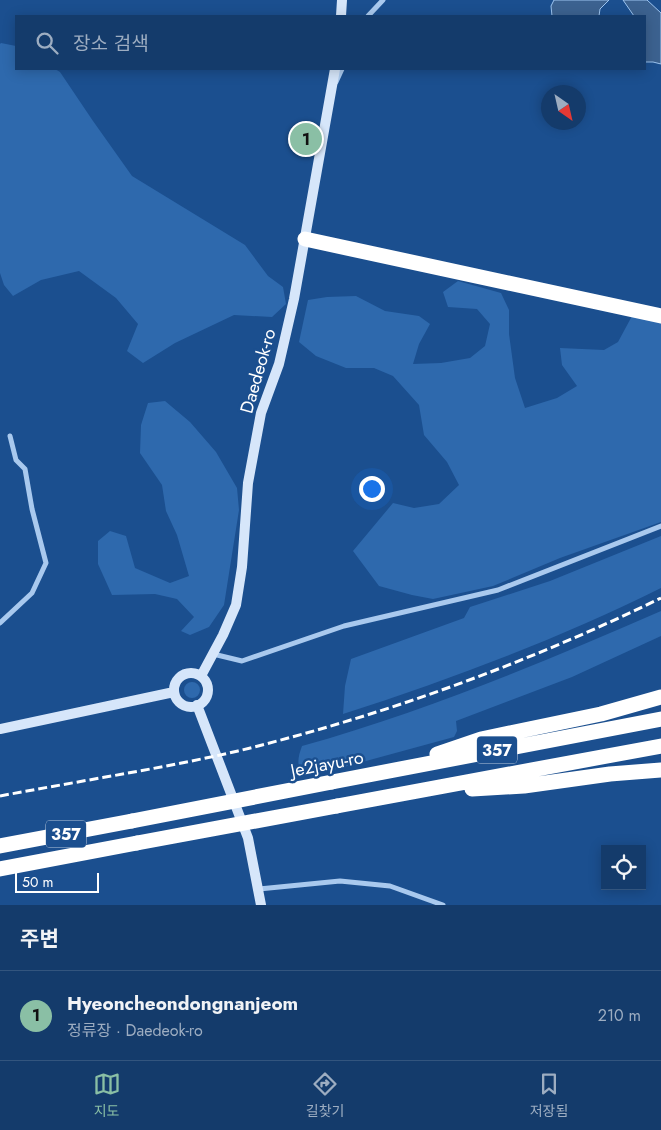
<!DOCTYPE html>
<html lang="ko">
<head>
<meta charset="utf-8">
<style>
  :root { --surface:#143b6b; --page:#1d4271; --text:#f1f3f6; --muted:#9dadc1; --line:#33557e; --accent:#8abfa5 }
  body { margin:0; font-family:Jost,"Noto Sans KR",sans-serif; background:var(--page); color:var(--text) }
  .controls { position:absolute; right:15px; bottom:15px; display:grid; overflow:hidden; border-radius:0px; box-shadow:0 2px 12px #0003 }
  .controls button { width:45px; height:45px; display:grid; place-items:center; padding:0; border:0; border-bottom:1px solid var(--line); background:var(--surface); color:var(--text); font:25px sans-serif }
  .compass { position:absolute; left:541px; top:85px; width:45px; height:45px; border-radius:50%; background:var(--surface); box-shadow:0 2px 12px #0003; rotate:146deg }
  .scale { position:absolute; left:15px; bottom:12px; width:84px; box-sizing:border-box; padding-left:5px; border:2px solid #fff; border-top:0; font-size:14px; line-height:18px; white-space:nowrap; color:#fff; -webkit-text-stroke:4px #1b4f8f; paint-order:stroke }
  .you { position:absolute; left:371px; top:488px; width:18px; height:18px; margin:-12px; border:4px solid #fff; border-radius:50%; background:#1a73e8; box-shadow:0 0 0 8px #1a73e833 }
  .badge { display:grid; place-items:center; width:32px; height:32px; border-radius:50%; background:var(--accent); color:#111; font-size:16px; font-weight:700 }
  .pin { position:absolute; translate:-50% -50%; border:2px solid #fff; box-shadow:0 1px 5px #0006 }
  .list { margin:0; padding:0; list-style:none }
  h2 { display:flex; justify-content:space-between; align-items:center; height:65px; margin:0; padding:0 20px; font-size:21px }
  h2 small { font-size:16px; font-weight:400; color:var(--muted) }
  .list li { display:grid; grid-template-columns:32px 1fr auto; gap:15px; align-items:center; box-sizing:border-box; height:90px; padding:0 20px; border-top:1px solid var(--line) }
  .list b { display:block; font-size:19px; white-space:nowrap }
  .list p { margin:0; font-size:16px; white-space:nowrap; color:var(--muted) }
  .list em { font-size:16px; font-style:normal; color:var(--muted) }
  .icon { flex:none; width:28px; height:28px; fill:none; stroke:currentColor; stroke-width:2; stroke-linecap:round; stroke-linejoin:round }
  .map { position:relative; flex:none; width:661px; height:905px; overflow:hidden }
  .search { position:absolute; background:var(--surface); box-shadow:0 2px 12px #0003; left:15px; right:15px; top:15px; height:55px; display:flex; align-items:center; gap:12px; box-sizing:border-box; padding:0 18px; border-radius:0px; color:var(--muted); font-size:19px }
  .sheet { height:155px; background:var(--surface) }
  nav { display:flex; justify-content:space-around; align-items:center; box-sizing:border-box; height:70px; border-top:1px solid var(--line); background:var(--surface); font-size:14px; color:var(--muted) }
  nav a { display:grid; justify-items:center; gap:2px }
  nav .on { color:var(--accent) }
  .map>svg:first-child { display:block }
  .green { fill:#2e69ad }
  .water { fill:#3c6290; stroke:#9cc4f0 }
  .lines { fill:none; stroke-linecap:round; stroke-linejoin:round }
  .street { stroke:#a9c9ee; stroke-width:5 }
  .secondary { stroke:#d6e6fa; stroke-width:10 }
  .highway { stroke:#fff; stroke-width:15 }
  .rail { stroke:#fff; stroke-width:3; stroke-dasharray:9 4; stroke-linecap:butt }
  .highway-bridge { stroke:#fff; stroke-width:15 }
  .labels { text-anchor:middle; stroke-width:5; stroke-linejoin:round; paint-order:stroke }
  .shield { fill:#1b4f8f; stroke:#bbcadd; stroke-width:1 }
  .shield-label { font-size:16px; font-weight:bold; fill:#fff }
  .street-label { font-size:18px; fill:#fff; stroke:#1b4f8f }
</style>
</head>
<body>
<div class="map">
<svg width="661" height="905" viewBox="0 0 661 905">
  <rect width="100%" height="100%" fill="#1b4f8f"/>
  <path class="green" d="M1,43L16,46V69H55L60,72L93,121L132,176L245,245L268,276L283,287L286,304L272,317L234,315L175,343L143,363L127,351L138,324L116,298L79,271L41,280L13,296L4,285L0,273V44Z
    M458,281L501,293L509,310V334L515,378L525,408L557,398L577,386L562,365L560,348L604,350L618,342L632,316L661,321V522L560,558L493,586L433,599L412,595L379,586L353,551L393,503L414,508L439,504L459,485L447,462L424,435L419,405L393,376L374,368H346L316,356L299,342L308,300L327,297L356,296L385,311L419,316L430,324L419,344L413,364L441,363L470,358L485,346L490,324L477,309L448,307L443,292Z
    M165,401L190,422L216,452L237,488L239,510L224,605L209,627L190,635L181,631L194,617L177,599L155,594L112,595L98,564V541L110,531L126,536L135,568L170,583L189,576L177,535L166,511L162,485L140,453L141,425L148,403Z
    M661,536V588C558,639 452,679 343,714L345,686L351,659L464,618L470,607L550,581Z
    M661,611V636L572,677L456,721L457,731L454,737L333,770L303,776C296,765 298,757 302,746C426,711 544,662 661,611Z
    M184 690a8 8 0 1 1 16 0a8 8 0 1 1-16 0Z"/>
  <path class="water" d="M554,0H609L600,9L599,16H552L551,6Z
    M623,0H647L661,13V64L653,62H645V16H634Z"/>
  <g class="lines">
    <path class="street" d="M368,16L383,0
      M336,82L342,69
      M0,623L32,593L46,563L32,509L25,469L16,460L10,436
      M213,654L242,661L344,626L498,590L661,526
      M259,889L340,881L390,886L443,905"/>
    <path class="secondary" d="M341,16L342,0
      M174 690a17 17 0 1 1 34 0a17 17 0 1 1-34 0Z
      M201,676L223,635L236,605L242,567L248,483L261,413L279,364L294,299L335,69
      M197,705L248,838L261,905
      M0,729L174,692"/>
    <path class="highway" d="M305,239L661,316
      M437,754L481,739L601,714L661,697
      M332,782L661,719
      M472,789L524,786L610,774L661,770
      M337,806L661,746
      M0,846L132,821
      M0,869L137,843"/>
    <path class="rail" d="M0,796C79,781 160,769 238,751C385,715 525,664 661,598"/>
    <path class="highway-bridge" d="M132,821L332,782
      M137,843L337,806"/>
  </g>
  <g class="labels">
    <g class="shield">
      <rect x="477" y="736.5" width="40" height="27" rx="4"/>
      <rect x="46" y="820.5" width="40" height="27" rx="4"/>
    </g>
    <g class="shield-label">
      <text x="497" y="756">357</text>
      <text x="66" y="840">357</text>
    </g>
    <g class="street-label">
      <text transform="translate(258 371) rotate(-74)" y="6">Daedeok-ro</text>
      <text transform="translate(327 764) rotate(-11)" y="6">Je2jayu-ro</text>
    </g>
  </g>
</svg>
<div class="controls">
<button><svg class="icon" aria-label="locate" viewBox="0 0 24 24"><circle cx="12" cy="12" r="6"/><path d="M12 2v4M12 18v4M2 12h4M18 12h4"/></svg></button>
</div>
<svg class="compass" viewBox="-18 -18 36 36"><path d="M0-13l5 13h-10z" fill="#e53935"/><path d="M0 13l5-13h-10z" fill="#9dadc1"/></svg>
<div class="scale">50 m</div>
<div class="you"></div>
<div class="pin badge" style="left:306px;top:139px">1</div>
<div class="search"><svg class="icon" aria-label="search" viewBox="0 0 24 24"><circle cx="10" cy="10" r="6"/><path d="M15 15l6 6"/></svg>장소 검색</div>
</div>
<section class="sheet">
<h2>주변<small></small></h2>
<ul class="list">
<li><span class="badge">1</span><div><b>Hyeoncheondongnanjeom</b><p>정류장 · Daedeok-ro</p></div><em>210 m</em></li>
</ul>
</section>
<nav>
<a class="on"><svg class="icon" aria-label="map" viewBox="0 0 24 24"><path d="M3 6l6-2 6 2 6-2v14l-6 2-6-2-6 2zM9 4v14M15 6v14"/></svg>지도</a>
<a><svg class="icon" aria-label="directions" viewBox="0 0 24 24"><path d="M12 3l9 9-9 9-9-9zM9 14v-3h6M13 9l2 2-2 2"/></svg>길찾기</a>
<a><svg class="icon" aria-label="saved" viewBox="0 0 24 24"><path d="M7 4h10v16l-5-4-5 4z"/></svg>저장됨</a>
</nav>
</body>
</html>
